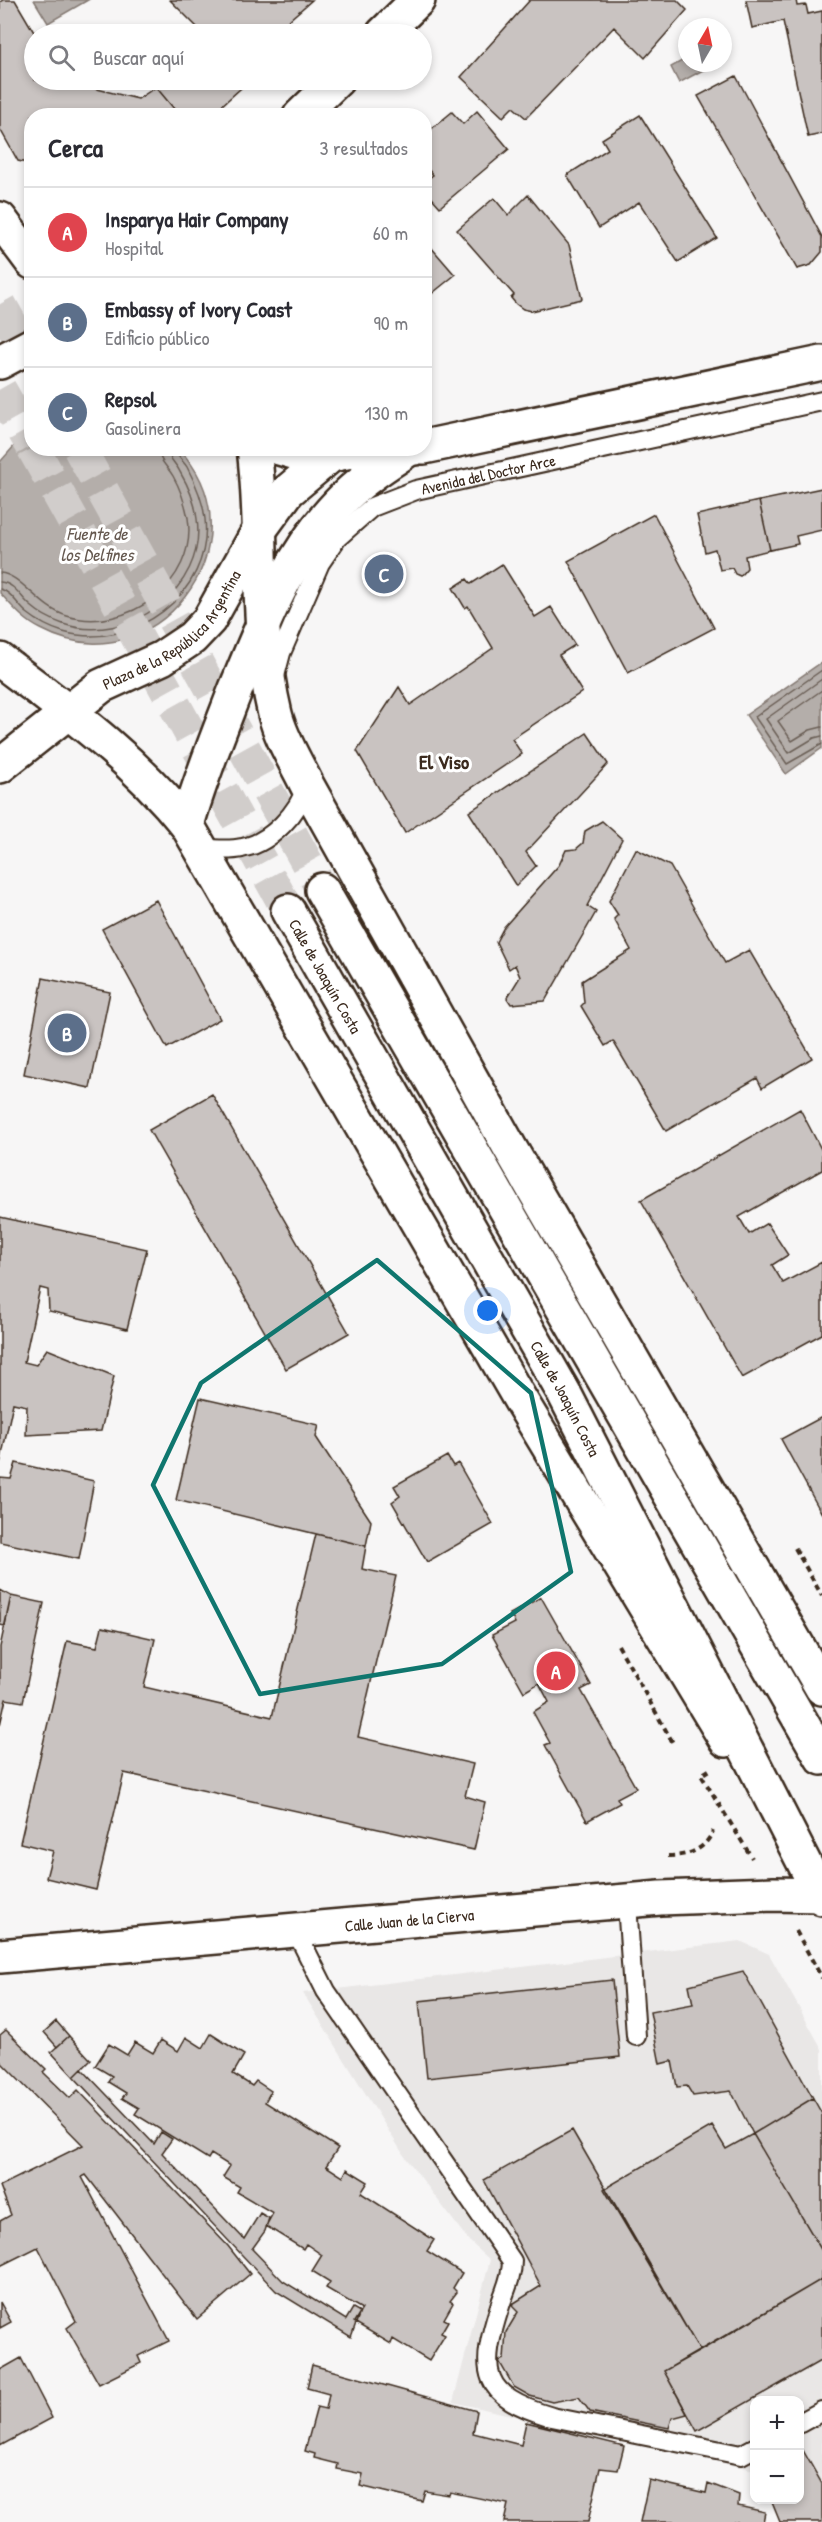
<!DOCTYPE html>
<html lang="es">
<head>
<meta charset="utf-8">
<style>
  :root { --surface:#fff; --page:#f7f7f7; --text:#2b2b33; --muted:#7c7c81; --line:#e1e1e2; --accent:#3b2a1e }
  body { margin:0; font-family:"Patrick Hand",sans-serif; background:var(--page); color:var(--text) }
  .controls { position:absolute; right:18px; bottom:18px; display:grid; overflow:hidden; border-radius:12px; box-shadow:0 3px 9px #0003 }
  .controls button { width:54px; height:54px; display:grid; place-items:center; padding:0; border:0; border-bottom:2px solid var(--line); background:var(--surface); color:var(--text); font:30px sans-serif }
  .compass { position:absolute; left:678px; top:18px; width:54px; height:54px; border-radius:50%; background:var(--surface); box-shadow:0 3px 9px #0003; rotate:9deg }
  .you { position:absolute; left:488px; top:1311px; width:21px; height:21px; margin:-15px; border:4px solid #fff; border-radius:50%; background:#1a73e8; box-shadow:0 0 0 9px #1a73e833 }
  .badge { display:grid; place-items:center; width:39px; height:39px; border-radius:50%; background:var(--accent); color:#fff; font-size:20px; font-weight:700 }
  .pin { position:absolute; translate:-50% -50%; border:3px solid #fff; box-shadow:0 2px 6px #0006 }
  .list { margin:0; padding:0; list-style:none }
  h2 { display:flex; justify-content:space-between; align-items:center; height:78px; margin:0; padding:0 24px; font-size:26px }
  h2 small { font-size:20px; font-weight:400; color:var(--muted) }
  .list li { display:grid; grid-template-columns:39px 1fr auto; gap:18px; align-items:center; box-sizing:border-box; height:90px; padding:0 24px; border-top:2px solid var(--line) }
  .list b { display:block; font-size:22px; white-space:nowrap }
  .list p { margin:0; font-size:20px; white-space:nowrap; color:var(--muted) }
  .list em { font-size:20px; font-style:normal; color:var(--muted) }
  .icon { flex:none; width:33px; height:33px; fill:none; stroke:currentColor; stroke-width:2; stroke-linecap:round; stroke-linejoin:round }
  .map { position:relative; flex:none; width:822px; height:2522px; overflow:hidden }
  .search { position:absolute; background:var(--surface); box-shadow:0 3px 9px #0003; left:24px; top:24px; width:408px; height:66px; display:flex; align-items:center; gap:15px; box-sizing:border-box; padding:0 21px; border-radius:33px; color:var(--muted); font-size:22px }
  .panel { position:absolute; background:var(--surface); box-shadow:0 3px 9px #0003; left:24px; top:108px; width:408px; height:348px; border-radius:24px }
  .map>svg:first-child { display:block }
  .built { fill:#e9e7e6 }
  .water { fill:#b4aeaa; stroke:#847972; stroke-width:1.5 }
  .lines { fill:none; stroke-linecap:round; stroke-linejoin:round }
  .shore { stroke:#6b5f56; stroke-width:1.5 }
  .building { fill:#c9c3c1; stroke:#3b2a1e; stroke-width:1.5 }
  .primary-tunnel { stroke:#d1cdcb; stroke-width:33; stroke-dasharray:33 16; stroke-linecap:butt }
  .lane-casing { stroke:#3b2a1e; stroke-width:22 }
  .street-casing { stroke:#3b2a1e; stroke-width:38 }
  .secondary-casing { stroke:#3b2a1e; stroke-width:38 }
  .primary-casing { stroke:#3b2a1e; stroke-width:38 }
  .path { stroke:#3b2a1e; stroke-width:4; stroke-dasharray:6 4.5; stroke-linecap:butt }
  .lane { stroke:#fff; stroke-width:18 }
  .street { stroke:#fff; stroke-width:33 }
  .secondary { stroke:#fff; stroke-width:33 }
  .primary { stroke:#fff; stroke-width:33 }
  .marked { fill:none; stroke:#0f766e; stroke-width:4.5; stroke-linejoin:round }
  .labels { text-anchor:middle; stroke-width:6; stroke-linejoin:round; paint-order:stroke }
  .street-label { font-size:16px; fill:#3b2a1e; stroke:#fff }
  .water-label { font-size:18px; font-style:italic; fill:#65584f; stroke:#fff }
  .quarter-label { font-size:20px; font-weight:bold; fill:#3b2a1e; stroke:#fff }
</style>
</head>
<body>
<div class="map">
<svg width="822" height="2522" viewBox="0 0 822 2522">
  <rect width="100%" height="100%" fill="#f7f6f6"/>
  <filter id="ink" filterUnits="userSpaceOnUse"><feTurbulence type="fractalNoise" baseFrequency=".0167" numOctaves="2"/><feDisplacementMap in="SourceGraphic" scale="12" xChannelSelector="R" yChannelSelector="G"/><feConvolveMatrix kernelMatrix="1 2 1 2 8 2 1 2 1" color-interpolation-filters="sRGB"/></filter>
  <g filter="url(#ink)">
    <path class="built" d="M740,1941L769,1954L822,2049V2522H780L771,2500H800V2400H754V2470L453,2402L490,2260L469,2241L403,2154L303,1993Z"/>
    <path class="water" d="M34,0H88L48,23Z
      M687,58V63H716L679,83L671,67Z
      M31,431L32,448L179,449C267,543 153,689 41,629C24,621 12,606 0,593V462L23,436Z
      M822,662V748L786,774L746,715Z"/>
    <g class="lines">
      <path class="shore" d="M0,573C21,574 39,608 67,616C126,634 198,583 188,518C185,503 181,490 173,476C167,466 159,461 158,448
        M0,582C15,583 21,598 31,606C40,614 52,620 63,624C128,646 207,589 197,519C195,501 189,487 180,472C176,463 168,459 167,448
        M0,589C11,591 18,606 27,613C37,621 50,628 63,632C133,652 213,594 205,519C203,500 196,484 187,467C183,460 176,457 175,448
        M822,670L755,717L787,764L822,744
        M822,679L766,719L789,753L814,738L822,736
        M822,690L778,721L792,741L810,730L822,727"/>
    </g>
    <path class="building" d="M3,0H15L35,34L34,80H60L138,99L156,87L180,116H32V164L18,161L0,129V2Z
      M170,0H312L273,34H204Z
      M530,0H677L687,10L645,58L614,27L526,118L513,107L503,117L461,77Z
      M746,0H796L797,6L806,5L808,14L822,11V134L808,137L783,21L752,28Z
      M736,76L822,237V252L811,265L797,269L698,96Z
      M167,80H250L210,116H180L156,87Z
      M477,111L509,149L440,207L424,189V182L433,175L424,165V135L452,112L463,124Z
      M640,115L717,238L678,262L639,202L599,228L567,175L608,149L602,139Z
      M528,195L569,245L582,299L532,311L523,309L516,304L511,298L514,295L457,230L494,198L508,215Z
      M424,239L455,275L424,300Z
      M822,488V530L796,536L798,544L770,550L759,501Z
      M759,501L770,550L745,556L747,568L740,576L735,574L732,568L720,570L715,549L705,552L697,515Z
      M654,514L714,628L628,673L568,561Z
      M502,564L535,617L551,607L575,645L559,655L582,692L512,739L522,754L405,833L357,751L399,687L410,705L493,648L468,606L465,608L453,588L467,579L471,584Z
      M587,733L608,764L526,852L536,866L516,886L469,812Z
      M602,821L622,839L587,906L596,912L545,1001L511,1004L507,998L520,977L515,965L509,969L496,942L504,927L559,865L566,850L576,849L583,843L585,831Z
      M636,849L670,866L725,963L749,950L812,1058L762,1088L757,1078L666,1131L613,1041L605,1046L581,1006L584,1003L582,981L631,950L614,919L618,915L609,901Z
      M156,900L220,1019L167,1048L102,929Z
      M43,978L110,992L90,1088L24,1074Z
      M212,1094L349,1333L286,1369L149,1130Z
      M800,1109L822,1151V1170L739,1217L749,1234L767,1223L788,1255L772,1265L783,1283L822,1262V1334L742,1378L641,1200Z
      M0,1217L147,1249L127,1329L49,1311L48,1290L40,1288L24,1362L36,1365L47,1349L114,1376L101,1431L26,1435L27,1406L13,1403L0,1464Z
      M200,1398L319,1425L316,1437L371,1521L366,1546L176,1500Z
      M822,1417V1514L781,1439Z
      M447,1456L453,1466L458,1463L493,1524L427,1562L392,1502L400,1496L394,1486Z
      M16,1463L94,1481L79,1559L0,1542V1478L11,1479Z
      M316,1534L366,1546L362,1569L396,1576L358,1737L473,1764L465,1796L485,1802L474,1850L124,1773L96,1890L46,1878L53,1851L20,1843L67,1641L97,1647L102,1627L155,1639L144,1687L272,1717Z
      M0,1590L11,1596L5,1626L0,1625Z
      M11,1596L44,1603L23,1702L6,1699L0,1725V1647Z
      M541,1597L591,1685L581,1690L636,1788L617,1798L620,1803L587,1821L545,1745L550,1743L533,1712L549,1702L539,1683L524,1692L492,1635L515,1623L510,1614Z
      M743,1971L813,2098L753,2134L731,2091L693,2096L687,2086L677,2087L672,2061L660,2064L650,2012L693,2004L689,1985Z
      M612,1980L620,2057L427,2078L419,2001Z
      M56,2021L69,2036L57,2047L44,2032Z
      M6,2030L46,2069L43,2072L70,2098L78,2090L228,2246L250,2274L197,2319L86,2175L82,2177L169,2341L138,2356L141,2363L99,2384L67,2328L76,2321L38,2247L0,2266V2221L11,2215L0,2186L83,2145L0,2061V2035Z
      M211,2034L244,2055L233,2074L252,2086L256,2081L271,2091L265,2102L338,2148L326,2166L343,2177L347,2169L368,2182L361,2193L434,2240L427,2251L462,2273L453,2288L457,2292L450,2301L453,2303L444,2319L448,2321L441,2333L445,2335L429,2361L393,2339L391,2344L354,2322L362,2309L326,2288L330,2282L312,2271L322,2255L306,2244L303,2249L266,2226L273,2213L237,2192L240,2187L223,2177L230,2166L211,2154L208,2159L135,2114L139,2108L122,2098L126,2093L108,2082L112,2076L95,2066L109,2044L127,2055L135,2042L153,2053L161,2040L178,2051L186,2037L203,2048Z
      M69,2036L91,2060L74,2077L51,2052Z
      M82,2069L154,2144L161,2132L172,2139L162,2153L244,2239L260,2213L269,2218L265,2231L252,2249L283,2281L346,2320L353,2308L360,2312L351,2337L276,2291L74,2077Z
      M813,2098L822,2114V2251L753,2134Z
      M712,2126L726,2149L753,2134L822,2251V2279L700,2351L604,2189Z
      M572,2130L700,2351L664,2371L687,2414L672,2418L669,2428L590,2412L579,2397L552,2402L530,2396L514,2387L499,2361L504,2359L506,2332L518,2312L511,2305L541,2286L484,2180Z
      M822,2279V2360L697,2431L664,2371Z
      M0,2302L11,2322L0,2328Z
      M21,2358L52,2418L0,2446V2370Z
      M312,2365L477,2411L473,2433L521,2445L526,2422L624,2446L618,2470L600,2468L588,2522H504L508,2504L450,2492L449,2495L425,2491L422,2501L360,2486L363,2474L337,2469L338,2464L314,2458L315,2454L305,2451L317,2407L326,2409L329,2394L307,2388Z
      M800,2445L822,2484V2522H780L771,2500H800Z
      M649,2480L706,2493L708,2483L739,2495L738,2506L765,2512L763,2522H640Z"/>
    <g class="lines">
      <path class="primary-tunnel" d="M0,304L32,361
        M0,389L32,446
        M33,448L288,911
        M79,448L322,890"/>
      <g class="lane-casing">
        <g id="lane">
          <path id="s1" d="M275,676L281,653L320,563L337,538L372,507L416,490L822,401"/>
          <path d="M204,849C216,849 230,851 242,848C271,843 299,812 307,785"/>
          <path d="M627,1903L636,2036"/>
          <path d="M296,1931L326,1991L512,2261C512,2278 505,2290 500,2306C479,2371 480,2396 552,2417L741,2455L754,2448"/>
          <path d="M800,2423L822,2411"/>
        </g>
      </g>
      <g class="street-casing">
        <g id="street">
          <path id="s2" d="M0,1956L660,1898L774,1894L821,1895"/>
        </g>
      </g>
      <g class="secondary-casing">
        <g id="secondary">
          <path d="M383,34L418,0"/>
          <path d="M300,116L337,80"/>
          <path d="M0,219L32,262"/>
          <path d="M0,362L32,345"/>
          <path d="M424,447L822,363"/>
          <path d="M254,448C265,535 254,628 275,714C281,739 296,762 307,785L510,1148L822,1688"/>
          <path d="M279,448L300,454L331,455"/>
          <path d="M0,660C69,712 132,757 187,825L521,1401L726,1740"/>
          <path id="s3" d="M0,766L101,686L162,658L192,638L209,620L258,532L288,491L331,455L351,451L415,448"/>
          <path d="M187,825C200,779 218,735 235,691C263,623 291,549 345,497C363,478 386,465 407,450"/>
        </g>
      </g>
      <g class="primary-casing">
        <g id="primary">
          <path d="M322,890L822,1758"/>
          <path id="s4" d="M288,911L564,1393L822,1898"/>
        </g>
      </g>
      <path class="path" d="M795,1548L822,1596
        M618,1645L673,1743
        M709,1770L701,1775L752,1858
        M668,1856C688,1856 705,1850 713,1831
        M796,1931L822,1978"/>
      <use href="#lane" class="lane"/>
      <use href="#street" class="street"/>
      <use href="#secondary" class="secondary"/>
      <use href="#primary" class="primary"/>
    </g>
  </g>
  <path class="marked" d="M377,1260L531,1393L571,1572L442,1664L260,1694L153,1485L201,1383Z"/>
  <g class="labels">
    <g class="street-label">
      <text dy="6" stroke="none"><textPath href="#s1" startOffset="320">Avenida del Doctor Arce</textPath></text>
      <text dy="6" stroke="none"><textPath href="#s3" startOffset="222">Plaza de la República Argentina</textPath></text>
      <text dy="6" stroke="none"><textPath href="#s4" startOffset="75">Calle de Joaquín Costa</textPath></text>
      <text dy="6" stroke="none"><textPath href="#s4" startOffset="561">Calle de Joaquín Costa</textPath></text>
      <text dy="6" stroke="none"><textPath href="#s2" startOffset="411">Calle Juan de la Cierva</textPath></text>
    </g>
    <g class="water-label">
      <text x="97" y="540">Fuente de<tspan x="97" dy="21">los Delfines</tspan></text>
    </g>
    <g class="quarter-label">
      <text x="444" y="769">El Viso</text>
    </g>
  </g>
</svg>
<div class="controls">
<button>+</button>
<button>−</button>
</div>
<svg class="compass" viewBox="-18 -18 36 36"><path d="M0-13l5 13h-10z" fill="#e53935"/><path d="M0 13l5-13h-10z" fill="#7c7c81"/></svg>
<div class="you"></div>
<div class="pin badge" style="left:556px;top:1671px;background:#e0444e">A</div>
<div class="pin badge" style="left:67px;top:1033px;background:#5c6f8a">B</div>
<div class="pin badge" style="left:384px;top:574px;background:#5c6f8a">C</div>
<div class="search"><svg class="icon" aria-label="search" viewBox="0 0 24 24"><circle cx="10" cy="10" r="6"/><path d="M15 15l6 6"/></svg>Buscar aquí</div>
<section class="panel">
<h2>Cerca<small>3 resultados</small></h2>
<ul class="list">
<li><span class="badge" style="background:#e0444e">A</span><div><b>Insparya Hair Company</b><p>Hospital</p></div><em>60 m</em></li>
<li><span class="badge" style="background:#5c6f8a">B</span><div><b>Embassy of Ivory Coast</b><p>Edificio público</p></div><em>90 m</em></li>
<li><span class="badge" style="background:#5c6f8a">C</span><div><b>Repsol</b><p>Gasolinera</p></div><em>130 m</em></li>
</ul>
</section>
</div>
</body>
</html>
